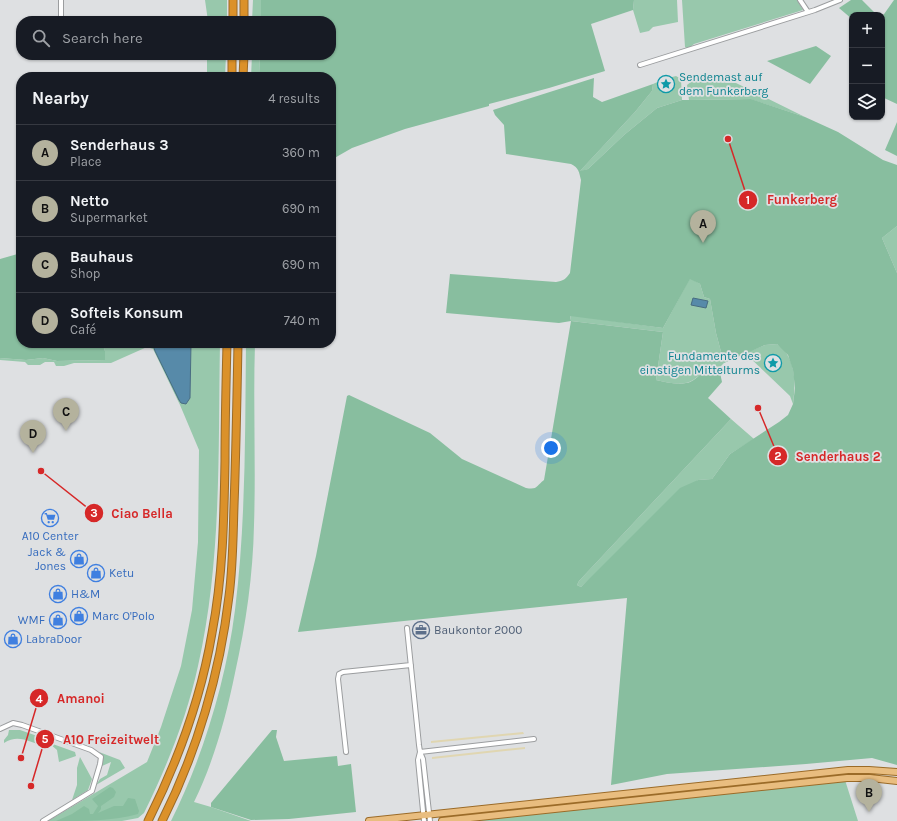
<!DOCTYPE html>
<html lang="en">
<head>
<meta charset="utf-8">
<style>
  :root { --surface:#171b24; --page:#20242c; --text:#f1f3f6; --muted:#9ea1a6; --line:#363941; --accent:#b4b29d }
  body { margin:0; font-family:Karla,sans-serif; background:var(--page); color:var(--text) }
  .controls { position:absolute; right:12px; top:12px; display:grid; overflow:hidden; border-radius:8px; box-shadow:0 1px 3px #0004 }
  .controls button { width:36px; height:36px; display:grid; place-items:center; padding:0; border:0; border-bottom:1px solid var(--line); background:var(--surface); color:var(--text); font:20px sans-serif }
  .you { position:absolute; left:551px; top:448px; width:14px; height:14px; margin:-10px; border:3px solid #fff; border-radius:50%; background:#1a73e8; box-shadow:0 0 0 6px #1a73e833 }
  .badge { display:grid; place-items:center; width:26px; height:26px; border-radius:50%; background:var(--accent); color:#111; font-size:13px; font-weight:700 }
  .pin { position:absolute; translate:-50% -33px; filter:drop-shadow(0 1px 2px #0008) }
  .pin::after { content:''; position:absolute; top:21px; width:14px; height:12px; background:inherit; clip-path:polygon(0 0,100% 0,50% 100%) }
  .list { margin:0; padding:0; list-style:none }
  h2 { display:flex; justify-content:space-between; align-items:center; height:52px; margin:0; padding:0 16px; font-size:17px }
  h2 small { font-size:13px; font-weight:400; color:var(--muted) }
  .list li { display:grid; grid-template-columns:26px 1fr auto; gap:12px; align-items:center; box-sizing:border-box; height:56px; padding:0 16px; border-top:1px solid var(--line) }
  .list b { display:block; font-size:15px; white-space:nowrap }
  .list p { margin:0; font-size:13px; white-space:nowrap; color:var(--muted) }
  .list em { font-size:13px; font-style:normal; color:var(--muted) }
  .icon { flex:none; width:22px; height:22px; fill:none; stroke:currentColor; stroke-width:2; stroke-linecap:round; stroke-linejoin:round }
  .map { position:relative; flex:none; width:897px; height:821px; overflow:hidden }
  .search { position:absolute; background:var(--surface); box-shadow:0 1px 3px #0004; left:16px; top:16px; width:320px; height:44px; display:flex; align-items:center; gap:10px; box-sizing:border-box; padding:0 14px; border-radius:16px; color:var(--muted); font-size:15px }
  .panel { position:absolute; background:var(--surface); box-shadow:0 1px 3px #0004; left:16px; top:72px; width:320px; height:276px; border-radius:16px }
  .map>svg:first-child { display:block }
  .green { fill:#98c8ac }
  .forest { fill:#88be9f; fill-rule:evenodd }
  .sand { fill:#e0d6b1 }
  .water { fill:#578aa9; stroke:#486c81 }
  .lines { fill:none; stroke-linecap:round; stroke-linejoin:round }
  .minor-casing { stroke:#9b9d9f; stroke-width:6 }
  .primary-casing { stroke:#9b6b28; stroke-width:8 }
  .motorway-casing { stroke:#9b6b28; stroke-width:9 }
  .minor { stroke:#fff; stroke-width:4 }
  .primary { stroke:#e9bd7f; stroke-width:6 }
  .motorway { stroke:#db912a; stroke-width:7 }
  .labels { text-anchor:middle; stroke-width:3.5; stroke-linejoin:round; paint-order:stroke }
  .culture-label { font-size:12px; fill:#0d838f; stroke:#dee0e2; text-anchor:start }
  .shop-label { font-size:12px; fill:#366cbe; stroke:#dee0e2; text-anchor:start }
  .service-label { font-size:12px; fill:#4e5e75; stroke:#dee0e2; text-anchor:start }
  .leader { fill:none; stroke:#d62828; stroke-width:1.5 }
  .callout-dot { fill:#d62828; stroke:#dee0e2; stroke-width:1.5 }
  .mark-label { font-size:12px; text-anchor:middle; font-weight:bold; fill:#fff }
  .callout-label { font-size:13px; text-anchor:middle; font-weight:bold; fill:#d62828; stroke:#dee0e2; stroke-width:3.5; stroke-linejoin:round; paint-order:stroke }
</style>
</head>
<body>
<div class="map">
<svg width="897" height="821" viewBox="0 0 897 821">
  <rect width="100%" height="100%" fill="#dee0e2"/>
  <path class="green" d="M205,0H227V21H208Z
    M253,0H261V21H252Z
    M634,0H677L678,22L653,27L649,31L640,33L633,10Z
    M682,0H797L803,10L694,44L688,49L685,47Z
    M207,55H226L225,77H207Z
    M252,55H260L259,77H251Z
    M676,76L681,79L682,100L657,108L624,135L588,169L579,172L635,112L652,91L653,84L664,79Z
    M692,81L736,83L805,117L750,99L689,100L687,85Z
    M897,226V273L882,238Z
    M690,278L700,284L704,297L710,299L716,333L724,363L719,368C704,364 699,381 685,383C676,385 666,382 656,380L663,332L571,321L570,315L663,328Z
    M102,343H156L154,348L155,351L186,404L190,398L191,343H206L214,345V343H220C218,450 222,560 198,666C187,717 167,766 144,813L138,818L122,821H48L147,762L161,727L181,666L192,610L198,542L199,450L180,405L153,349L147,347L111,363H74L64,366H56L54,362H45L40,365H28L25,362L0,360V358L26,360L43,358L57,361L105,360V351Z
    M246,343H255C253,404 256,464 254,525C253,575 246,624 235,673C226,717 214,761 194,802L211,807L251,821H171C203,757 226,681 235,610C246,522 245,432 246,343Z
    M777,344C781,347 786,351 788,356C796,370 795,388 793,404L790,396L745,353L765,345Z
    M731,419L754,439L730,454L712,479L698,480L581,587L577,585L579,581Z
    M9,730H20L46,739V743C36,749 22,731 4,743V740L8,735Z
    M50,743L75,752L76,756L59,762L57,750L50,744Z
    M99,752L120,760L125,768L96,785L100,779L107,775L111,762L102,766L103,757Z
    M80,757L92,779L88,790L72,800L77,785V768Z
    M845,780L858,821H473Z"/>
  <path class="forest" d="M261,0H634L633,10L591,24L605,71L549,88L489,104V106L405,129L352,148L331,160V77H259L260,55H331V21H261Z
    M851,0H862L877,15H852V19L839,8Z
    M894,0H897V104L882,97V17Z
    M816,46L831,56L810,84L767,61Z
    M594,78L593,97L602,102L653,84L652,91L635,112L580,171L588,169L624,135L657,108L682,100H689L751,99L805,117L838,132L883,160L897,165V226L882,238L897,273V765L872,758L806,764L667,774L611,785L627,598L298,632L316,556L347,396L349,395L430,433L462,459L526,488C538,490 536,486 544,480L571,321L559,323L446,313L450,274L556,282C563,281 566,279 570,273L581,180C579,172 579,168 571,164L506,154L504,125L495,115L493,110ZM690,279L700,284L704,297L710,299L716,333L724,363L765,345L777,344L788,355L793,370L795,388L793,404L788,415L779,422L730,454L712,479L698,480L680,488L581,587L577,585L579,581L731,419L708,398L722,382L719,368C704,364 699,381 686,383C676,385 666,382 656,380L663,332L571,321L570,316L663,328Z
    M897,122V156L885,150Z
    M21,253V343H102L105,351V360L57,361L43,358L26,360L0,358V259Z
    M272,730H277L276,737L284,761L337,756L338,766L351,764L356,812L289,819L251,820L211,807V803Z
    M110,787L113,788L116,792L114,797L101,806V809L98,813L114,806H123L128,798L135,799L139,811L138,814C115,821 82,821 56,821L72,814L84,806L89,809L90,814H93L98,806L92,799Z"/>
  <path class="sand" d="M523,732L524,734L431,743V741Z
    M525,747V749L432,759V757Z"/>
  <path class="water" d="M693,298L708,301L706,308L691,305Z
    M156,343H191L190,398L186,404L181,403L179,400L155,351L154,348Z"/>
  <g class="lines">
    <g class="minor-casing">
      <path id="minor" d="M800,0L808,12
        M61,20V0
        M640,65L815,10L840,0
        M407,628L419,745L420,752L423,759L430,821
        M0,729L13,723L22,725L91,750L101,757L100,764L92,791L43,821
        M346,752L338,679L339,674L343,672L411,665
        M420,752L534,739
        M420,752L418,760L424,821"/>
    </g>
    <g class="primary-casing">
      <path id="primary" d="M369,821L848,770H869L897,772
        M442,821L847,778H870L897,781"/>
    </g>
    <g class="motorway-casing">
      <path id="motorway" d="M233,21V0
        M244,21V0
        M232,77V55
        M243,77L244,55
        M148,821C178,761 201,698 212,633C223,576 224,518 225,461C225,422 226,382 227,343
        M162,821C197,752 220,673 229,596C233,566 233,536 234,506C236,452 237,397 238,343"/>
    </g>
    <use href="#minor" class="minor"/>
    <use href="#primary" class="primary"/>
    <use href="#motorway" class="motorway"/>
  </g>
  <defs>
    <g id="sight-ring" transform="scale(0.9)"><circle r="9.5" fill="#dee0e2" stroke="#0f9aa8" stroke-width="1.5"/><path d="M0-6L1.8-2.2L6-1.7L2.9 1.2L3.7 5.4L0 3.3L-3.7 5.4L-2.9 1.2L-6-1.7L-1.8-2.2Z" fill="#0f9aa8"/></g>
    <g id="supermarket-ring" transform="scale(0.9)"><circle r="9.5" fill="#dee0e2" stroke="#3f7fe0" stroke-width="1.5"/><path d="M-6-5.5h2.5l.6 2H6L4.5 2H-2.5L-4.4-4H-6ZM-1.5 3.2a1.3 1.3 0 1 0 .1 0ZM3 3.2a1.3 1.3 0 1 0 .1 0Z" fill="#3f7fe0"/></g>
    <g id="shop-ring" transform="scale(0.9)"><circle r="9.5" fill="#dee0e2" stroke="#3f7fe0" stroke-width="1.5"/><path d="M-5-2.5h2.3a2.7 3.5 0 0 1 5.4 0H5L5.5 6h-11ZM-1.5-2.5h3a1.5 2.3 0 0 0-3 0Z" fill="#3f7fe0"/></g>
    <g id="office-ring" transform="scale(0.9)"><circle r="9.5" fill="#dee0e2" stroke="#5c6f8a" stroke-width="1.5"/><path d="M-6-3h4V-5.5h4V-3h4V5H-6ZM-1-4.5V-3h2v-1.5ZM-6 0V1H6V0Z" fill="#5c6f8a"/></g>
  </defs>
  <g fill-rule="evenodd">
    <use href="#sight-ring" x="666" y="84"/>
    <use href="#sight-ring" x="773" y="363"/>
    <use href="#supermarket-ring" x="50" y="518"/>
    <use href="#shop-ring" x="79" y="559"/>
    <use href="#shop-ring" x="96" y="573"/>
    <use href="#shop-ring" x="58" y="594"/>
    <use href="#shop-ring" x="79" y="616"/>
    <use href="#shop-ring" x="58" y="620"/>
    <use href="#office-ring" x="421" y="630"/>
    <use href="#shop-ring" x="13" y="639"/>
  </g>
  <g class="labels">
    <g class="culture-label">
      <text x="679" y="81">Sendemast auf<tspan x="679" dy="14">dem Funkerberg</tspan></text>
      <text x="760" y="360" text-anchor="end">Fundamente des<tspan x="760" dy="14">einstigen Mittelturms</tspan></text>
    </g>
    <g class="shop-label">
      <text x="50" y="540" text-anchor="middle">A10 Center</text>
      <text x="66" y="556" text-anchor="end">Jack &amp;<tspan x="66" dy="14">Jones</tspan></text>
      <text x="109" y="577">Ketu</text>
      <text x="71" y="598">H&amp;M</text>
      <text x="92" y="620">Marc O'Polo</text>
      <text x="45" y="624" text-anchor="end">WMF</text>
      <text x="26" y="643">LabraDoor</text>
    </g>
    <g class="service-label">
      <text x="434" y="634">Baukontor 2000</text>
    </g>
  </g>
  <path class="leader" d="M728 139L748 200M758 408L778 456M41 471L94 513M21 758L39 698M31 786L45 739"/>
  <g class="callout-dot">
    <circle cx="728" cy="139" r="4"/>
    <circle cx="758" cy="408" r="4"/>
    <circle cx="41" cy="471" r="4"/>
    <circle cx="21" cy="758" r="4"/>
    <circle cx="31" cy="786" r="4"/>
    <circle cx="748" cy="200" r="10"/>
    <circle cx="778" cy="456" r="10"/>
    <circle cx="94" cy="513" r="10"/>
    <circle cx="39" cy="698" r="10"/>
    <circle cx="45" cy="739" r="10"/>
  </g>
  <g class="mark-label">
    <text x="748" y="204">1</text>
    <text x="778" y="460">2</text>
    <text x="94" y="517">3</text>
    <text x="39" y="703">4</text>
    <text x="45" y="743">5</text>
  </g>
  <g class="callout-label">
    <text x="802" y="204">Funkerberg</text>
    <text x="838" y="461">Senderhaus 2</text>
    <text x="142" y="518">Ciao Bella</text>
    <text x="81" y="703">Amanoi</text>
    <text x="111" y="744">A10 Freizeitwelt</text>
  </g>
</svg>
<div class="controls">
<button>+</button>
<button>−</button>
<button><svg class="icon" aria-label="layers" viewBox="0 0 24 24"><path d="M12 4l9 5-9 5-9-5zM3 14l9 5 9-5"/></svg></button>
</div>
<div class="you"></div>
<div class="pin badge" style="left:703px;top:243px">A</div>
<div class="pin badge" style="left:869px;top:812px">B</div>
<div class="pin badge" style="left:66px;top:431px">C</div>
<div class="pin badge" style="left:33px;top:453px">D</div>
<div class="search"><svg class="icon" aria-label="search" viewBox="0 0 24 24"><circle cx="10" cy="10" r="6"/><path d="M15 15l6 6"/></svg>Search here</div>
<section class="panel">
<h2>Nearby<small>4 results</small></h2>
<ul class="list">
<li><span class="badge">A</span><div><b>Senderhaus 3</b><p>Place</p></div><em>360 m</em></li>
<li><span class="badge">B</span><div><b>Netto</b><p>Supermarket</p></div><em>690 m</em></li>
<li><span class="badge">C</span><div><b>Bauhaus</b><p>Shop</p></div><em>690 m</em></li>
<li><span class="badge">D</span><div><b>Softeis Konsum</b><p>Café</p></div><em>740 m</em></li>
</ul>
</section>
</div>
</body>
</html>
